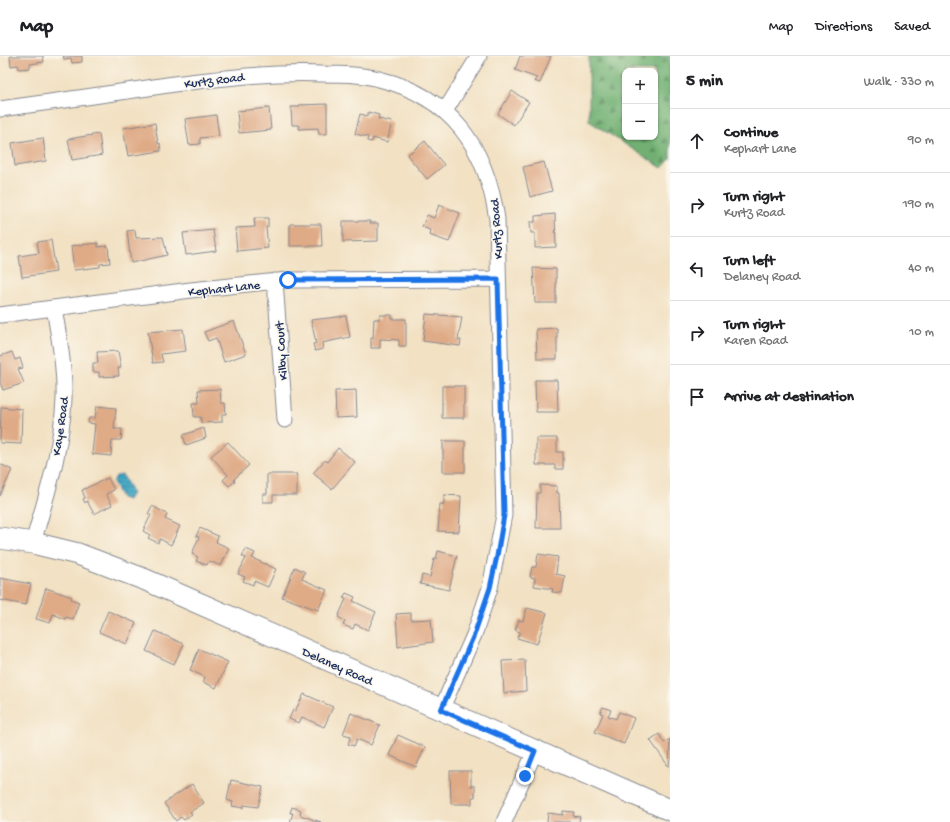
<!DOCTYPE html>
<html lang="en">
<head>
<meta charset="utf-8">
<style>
  :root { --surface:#fff; --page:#f6f6f6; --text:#202124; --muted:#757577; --line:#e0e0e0 }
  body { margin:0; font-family:"Gochi Hand",sans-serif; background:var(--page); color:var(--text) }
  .controls { position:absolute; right:12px; top:12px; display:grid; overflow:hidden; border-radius:8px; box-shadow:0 1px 3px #0004 }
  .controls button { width:36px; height:36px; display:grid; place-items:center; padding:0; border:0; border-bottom:1px solid var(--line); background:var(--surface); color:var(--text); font:20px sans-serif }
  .stop { position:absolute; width:12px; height:12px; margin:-9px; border:3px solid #1a73e8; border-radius:50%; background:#fff }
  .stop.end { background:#1a73e8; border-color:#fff; box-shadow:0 1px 4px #0008 }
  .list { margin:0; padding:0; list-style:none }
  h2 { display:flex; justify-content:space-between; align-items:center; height:52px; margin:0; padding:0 16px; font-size:17px }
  h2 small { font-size:13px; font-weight:400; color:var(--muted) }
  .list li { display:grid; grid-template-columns:26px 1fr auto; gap:12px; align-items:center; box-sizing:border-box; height:64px; padding:0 16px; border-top:1px solid var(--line) }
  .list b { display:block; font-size:15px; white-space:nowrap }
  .list p { margin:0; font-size:13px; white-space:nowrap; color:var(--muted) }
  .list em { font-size:13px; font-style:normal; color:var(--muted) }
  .icon { flex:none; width:22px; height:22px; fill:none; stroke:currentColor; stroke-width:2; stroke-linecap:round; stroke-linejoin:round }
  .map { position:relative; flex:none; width:670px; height:766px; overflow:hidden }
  header { display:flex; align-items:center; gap:24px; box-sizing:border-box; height:56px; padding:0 20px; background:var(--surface); border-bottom:1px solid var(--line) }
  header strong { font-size:19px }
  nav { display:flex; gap:22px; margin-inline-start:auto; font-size:14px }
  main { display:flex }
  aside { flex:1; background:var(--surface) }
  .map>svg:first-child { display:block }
  .forest { fill:url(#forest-firs); stroke:#467068; fill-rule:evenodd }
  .water { fill:url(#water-rules); stroke:#2f6b90 }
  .building { fill:#dfaa86 }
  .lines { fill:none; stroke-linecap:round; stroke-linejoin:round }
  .street-casing { stroke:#868890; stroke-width:17 }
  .secondary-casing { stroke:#868890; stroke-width:23 }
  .street { stroke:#fff; stroke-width:15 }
  .secondary { stroke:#fff; stroke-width:21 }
  .route { stroke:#1a73e8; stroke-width:5 }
  .labels { text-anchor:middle; stroke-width:3; stroke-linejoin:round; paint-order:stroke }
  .street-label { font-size:13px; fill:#1b2f5e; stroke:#fbf7ec }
</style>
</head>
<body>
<header>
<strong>Map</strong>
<nav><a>Map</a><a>Directions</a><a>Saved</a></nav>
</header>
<main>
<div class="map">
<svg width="670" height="766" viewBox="0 0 670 766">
  <defs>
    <pattern id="forest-firs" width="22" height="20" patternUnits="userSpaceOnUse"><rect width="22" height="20" fill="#71b072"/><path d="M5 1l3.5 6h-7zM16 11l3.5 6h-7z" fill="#5c9061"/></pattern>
    <pattern id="water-rules" width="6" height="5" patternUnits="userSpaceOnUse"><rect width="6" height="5" fill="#43a7c3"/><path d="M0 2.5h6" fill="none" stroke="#3788a2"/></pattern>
  </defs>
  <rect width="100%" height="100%" fill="#fbf7ec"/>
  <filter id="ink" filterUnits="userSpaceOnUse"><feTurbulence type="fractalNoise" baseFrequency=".025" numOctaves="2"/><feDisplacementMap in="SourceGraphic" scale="8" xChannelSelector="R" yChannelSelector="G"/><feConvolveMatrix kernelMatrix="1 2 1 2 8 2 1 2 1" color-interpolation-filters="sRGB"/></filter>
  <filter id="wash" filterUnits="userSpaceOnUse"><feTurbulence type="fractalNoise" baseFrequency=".012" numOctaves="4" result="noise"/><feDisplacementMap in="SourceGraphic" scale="16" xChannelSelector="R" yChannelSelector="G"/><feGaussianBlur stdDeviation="0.9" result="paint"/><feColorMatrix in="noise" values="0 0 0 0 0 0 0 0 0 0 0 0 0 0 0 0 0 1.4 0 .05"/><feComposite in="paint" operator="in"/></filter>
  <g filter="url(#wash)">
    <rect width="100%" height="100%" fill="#f2e1c3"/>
    <path class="forest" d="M589,0H670V103L662,112L589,65ZM625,15H655V81H625Z"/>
    <path class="water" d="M122,419L124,421L132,437L128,444L121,442L113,426L116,420Z"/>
    <g id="blocks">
      <path class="building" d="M10,0H43L44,6L30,8V12L19,13L18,9L11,10Z
        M63,0H82V6L72,7L71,2L64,3Z
        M520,0H551L540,27L534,25L537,22L515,14Z
        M512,35L529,46L514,69L498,58Z
        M327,48V78H319L318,72L299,73V69H292L291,51H299V49Z
        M269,52L271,74L239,77L237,55Z
        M368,56L379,59L378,63L392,66L387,86L373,82L372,86L367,85L368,81L355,78L360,58L368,60Z
        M216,59L219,80L200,82V88L189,89L185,63Z
        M155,67L158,88L160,87L161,95L128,100L123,72Z
        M99,78L102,99L72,104L68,83Z
        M43,82L46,105L15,110L12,87Z
        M425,85L444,109L427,123L407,99Z
        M544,106L552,135L530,141L523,111Z
        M439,149L460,157L449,186L429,179L430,174L422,171L427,159L434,162Z
        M555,158L556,191L535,192V177H531L530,166H535V160Z
        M254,162H268V171H266L268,192L237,195L235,172L255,171Z
        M343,165H370V167H378V185L343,186Z
        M290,168H321L322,190H290Z
        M135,174L136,182L163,181L167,199L131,207L127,175Z
        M213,174L216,195L186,199L183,177Z
        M51,184L56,216L22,221L19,200L39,197L37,186Z
        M98,187V191L108,190L110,207L100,208V211L74,214L71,190Z
        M533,212L556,213V247H535Z
        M426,258L462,261L458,284H461L460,290L423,285Z
        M380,259H392V263H406V290H399V284L380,283V292H371V282H373L374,263H380Z
        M346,260L350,281L322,287L323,293L315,295L313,288L316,287L311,264Z
        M234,265L246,298L224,306L216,282L208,285L204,276Z
        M557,272V303H537L536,273Z
        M183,273L186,295L161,298L163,306L153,307L148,276Z
        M118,295L121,312H118L119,320L99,321V316H93V307H98L97,296Z
        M12,296L15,304L20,302L23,312L18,313L24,327L3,334L0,327V300Z
        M535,324H557L558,356H536Z
        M442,330H464V362H442Z
        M220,333L221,347H225L226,358H222V366L201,367V361H194L193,347H199L198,334Z
        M356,334L357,361L336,362L335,335Z
        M97,350L116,352L114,373H122L121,384H112L111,400L92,398L95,368L88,367L89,362H95Z
        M1,351L22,353L21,388L0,387Z
        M204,372L206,382L186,389L183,379Z
        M536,382H557V396H563V413H555V409H536Z
        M443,385H465V416H443Z
        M228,386L249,409L234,423L235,425L229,430L223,424L228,419L211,400Z
        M338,392L355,406L332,433L313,417L325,404L327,406Z
        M0,408L12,414L0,440Z
        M267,418H297V439H273V446H263V438H267Z
        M108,422L114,434L106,438L112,449L94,458L87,445L85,447L83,443L85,442L82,434Z
        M540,429L557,430V437H559L560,472H536L537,437H540Z
        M444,439L461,440L459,476L438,475L440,448H444Z
        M152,450L167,458L165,463L180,470L171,489L160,483L158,487L148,482L150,479L143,475L151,459L148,458Z
        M200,472L218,480L216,486L229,492L221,510L209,505L207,509L196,505L198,501L192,498L199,481L196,480Z
        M246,493L255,497L252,502L276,513L268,531L254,525L253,529L243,525L245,521L238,518L246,502L242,500Z
        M438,495L457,500L449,534L420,528L422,519L430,521L434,503H436Z
        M538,498L558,501L556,518L565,520L562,537L552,536L553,533L534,530L535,522L530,521L532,511H536Z
        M295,511L305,516L302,523L327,534L318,554L282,541Z
        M0,522L31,528L26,549L0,544Z
        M46,532L72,541L71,543L79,546L73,563L66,561L65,563L53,558L50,567L36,563Z
        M346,537L355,541L353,545L376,556L368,574L355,568L353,573L343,569L345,565L338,561L346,543L343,542Z
        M527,552L547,557L537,588L517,582L520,576L515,574L519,564L523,565Z
        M108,555L136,567L127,588L99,576Z
        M411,557V564L431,563L433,586L398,591L396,558Z
        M155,575L184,588L174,608L146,595Z
        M199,593L228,606L216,632L203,626L205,621L190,614Z
        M525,604L526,635L504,637L502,605Z
        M304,638L333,651L324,671L302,661L299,667L289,663L293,654L295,655Z
        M603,651L611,654L608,660L616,663L619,656L634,662L624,688L595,676L603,658L600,657Z
        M351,657L380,669L371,689L357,683L354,690L348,688L351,680L343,678Z
        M659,678L664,687L670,683L669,711L650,684Z
        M398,679L425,691L416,711L389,699Z
        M450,715H471V730H475V741H472V748H451Z
        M231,724L263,731L258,751L244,749L243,752L232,750L233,746L227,744Z
        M192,728L204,747L190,756L192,758L184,764L181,761L176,765L164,747Z
        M292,751L301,754L300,759L321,766H290L293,757H290Z
        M563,755L574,756L573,760L580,761L579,766H547L548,757L563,759Z"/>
    </g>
  </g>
  <g filter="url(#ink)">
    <use href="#blocks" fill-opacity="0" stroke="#868890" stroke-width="1"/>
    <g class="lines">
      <g class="street-casing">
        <path id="street" d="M0,53C58,45 116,37 174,28C224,22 272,16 322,18C341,18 360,18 379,23C452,41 486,91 497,163L504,459L490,532L474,579L441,654
          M445,55L479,0
          M275,225L285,364
          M0,259L191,234L288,224L498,223
          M33,487C46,441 62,392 64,343C65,312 59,282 54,252
          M504,766L535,695"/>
      </g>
      <g class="secondary-casing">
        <path id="secondary" d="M0,482L33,487L78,498L146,524L670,754"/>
      </g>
      <use href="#street" class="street"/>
      <use href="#secondary" class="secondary"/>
    </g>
  </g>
  <g class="lines" filter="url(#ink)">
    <path class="route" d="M288,224L498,223L504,459L497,500L490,532L474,579L441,654L535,695L525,720"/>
  </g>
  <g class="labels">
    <g class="street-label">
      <text transform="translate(214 23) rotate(-7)" y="5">Kurtz Road</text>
      <text transform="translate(495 173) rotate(-94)" y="5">Kurtz Road</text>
      <text transform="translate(224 231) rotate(-6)" y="5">Kephart Lane</text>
      <text transform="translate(280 295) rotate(-94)" y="5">Kilby Court</text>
      <text transform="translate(59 370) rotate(-82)" y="5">Kaye Road</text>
      <text transform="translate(338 609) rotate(24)" y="5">Delaney Road</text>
    </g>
  </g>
</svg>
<div class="controls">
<button>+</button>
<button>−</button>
</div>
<div class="stop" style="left:288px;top:224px"></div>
<div class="stop end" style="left:525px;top:720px"></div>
</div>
<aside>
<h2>5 min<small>Walk · 330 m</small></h2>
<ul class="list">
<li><svg class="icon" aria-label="ahead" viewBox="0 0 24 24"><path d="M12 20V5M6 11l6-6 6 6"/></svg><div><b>Continue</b><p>Kephart Lane</p></div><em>90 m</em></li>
<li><svg class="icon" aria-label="right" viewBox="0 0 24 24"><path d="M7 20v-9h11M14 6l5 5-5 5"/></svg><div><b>Turn right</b><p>Kurtz Road</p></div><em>190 m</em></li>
<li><svg class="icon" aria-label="left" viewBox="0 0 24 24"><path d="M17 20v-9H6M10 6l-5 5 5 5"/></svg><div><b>Turn left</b><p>Delaney Road</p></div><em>40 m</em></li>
<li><svg class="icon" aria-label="right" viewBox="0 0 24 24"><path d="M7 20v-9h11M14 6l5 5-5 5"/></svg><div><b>Turn right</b><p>Karen Road</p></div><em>10 m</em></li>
<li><svg class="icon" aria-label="arrive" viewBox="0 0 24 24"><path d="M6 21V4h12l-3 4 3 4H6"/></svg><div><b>Arrive at destination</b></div></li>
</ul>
</aside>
</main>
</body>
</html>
